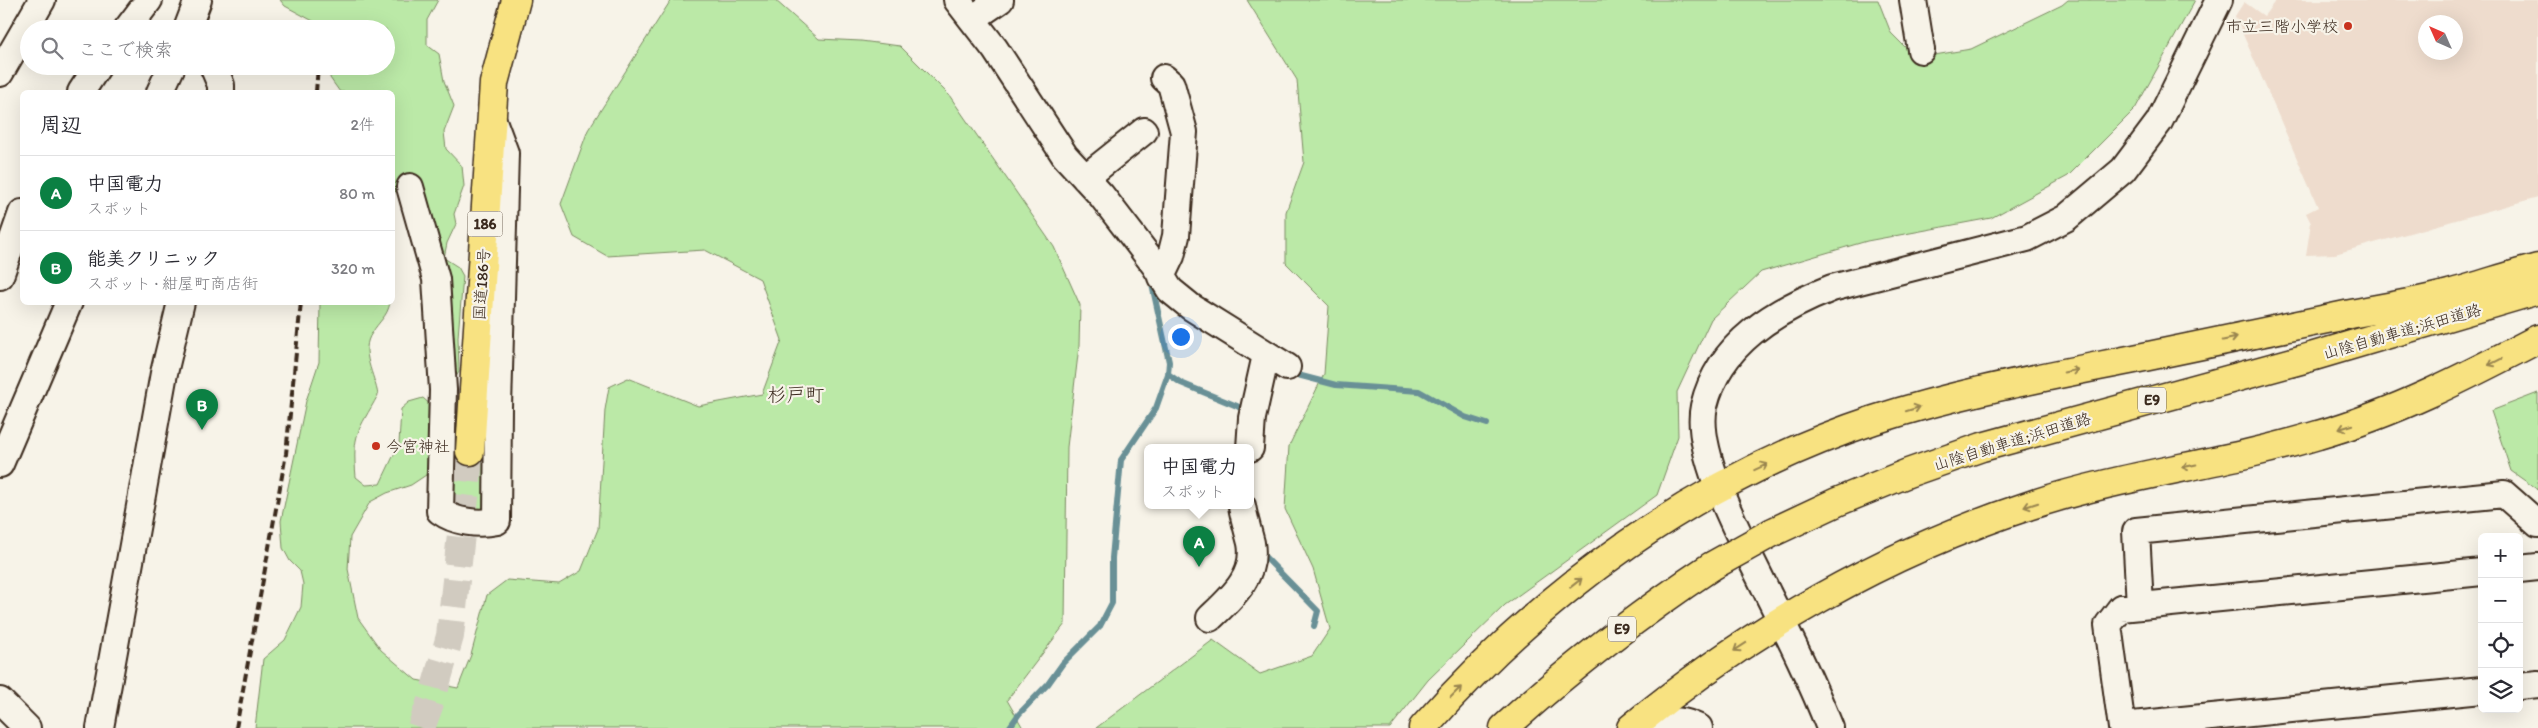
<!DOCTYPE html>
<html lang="ja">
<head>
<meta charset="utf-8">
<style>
  :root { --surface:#fff; --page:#f2f2f3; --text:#2b2b33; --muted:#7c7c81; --line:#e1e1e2; --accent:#0b8043 }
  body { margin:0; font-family:Itim,"Klee One",sans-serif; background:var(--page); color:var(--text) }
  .controls { position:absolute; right:15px; bottom:15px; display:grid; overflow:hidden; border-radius:8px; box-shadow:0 5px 20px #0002 }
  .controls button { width:45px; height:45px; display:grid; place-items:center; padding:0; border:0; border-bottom:1px solid var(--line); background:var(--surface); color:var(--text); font:25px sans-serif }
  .compass { position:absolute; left:2418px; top:15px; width:45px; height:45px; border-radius:50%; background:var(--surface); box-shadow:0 5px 20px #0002; rotate:315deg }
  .you { position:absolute; left:1180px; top:336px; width:18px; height:18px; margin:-12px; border:4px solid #fff; border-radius:50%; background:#1a73e8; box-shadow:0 0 0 8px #1a73e833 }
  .badge { display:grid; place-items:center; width:32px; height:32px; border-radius:50%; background:var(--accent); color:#fff; font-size:16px; font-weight:700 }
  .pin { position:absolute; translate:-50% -41px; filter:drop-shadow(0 1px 2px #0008) }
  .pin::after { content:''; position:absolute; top:26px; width:18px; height:15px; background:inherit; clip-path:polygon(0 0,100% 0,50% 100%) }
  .popup { position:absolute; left:1144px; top:444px; width:110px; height:65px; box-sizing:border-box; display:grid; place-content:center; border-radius:8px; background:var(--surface); filter:drop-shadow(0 1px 4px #0005); font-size:16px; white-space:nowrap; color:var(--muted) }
  .popup b { font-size:19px; color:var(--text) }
  .popup::after { content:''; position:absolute; left:50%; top:100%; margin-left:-10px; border:10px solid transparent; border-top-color:var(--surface) }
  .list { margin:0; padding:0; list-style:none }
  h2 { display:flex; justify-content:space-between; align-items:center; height:65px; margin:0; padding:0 20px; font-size:21px }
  h2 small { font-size:16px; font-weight:400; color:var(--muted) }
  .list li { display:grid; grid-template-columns:32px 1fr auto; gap:15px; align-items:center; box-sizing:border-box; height:75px; padding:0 20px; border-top:1px solid var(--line) }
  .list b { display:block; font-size:19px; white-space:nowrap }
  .list p { margin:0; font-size:16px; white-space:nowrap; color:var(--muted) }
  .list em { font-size:16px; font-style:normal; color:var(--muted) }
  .icon { flex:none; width:28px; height:28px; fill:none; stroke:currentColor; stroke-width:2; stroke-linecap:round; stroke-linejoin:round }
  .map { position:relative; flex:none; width:2538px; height:728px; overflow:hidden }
  .search { position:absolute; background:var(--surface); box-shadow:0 5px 20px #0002; left:20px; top:20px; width:375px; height:55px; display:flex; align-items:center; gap:12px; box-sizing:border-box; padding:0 18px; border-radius:28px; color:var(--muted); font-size:19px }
  .panel { position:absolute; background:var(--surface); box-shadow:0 5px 20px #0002; left:20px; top:90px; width:375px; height:215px; border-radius:8px }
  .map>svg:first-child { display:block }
  .built { fill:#eedccd; fill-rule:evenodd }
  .green { fill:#bbe9a7; stroke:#7b8a62 }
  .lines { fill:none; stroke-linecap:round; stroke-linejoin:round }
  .stream { stroke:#699096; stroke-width:6 }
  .highway-tunnel { stroke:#d1cbc0; stroke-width:28; stroke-dasharray:28 14; stroke-linecap:butt }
  .minor-casing { stroke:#3b2a1e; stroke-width:30 }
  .highway-casing { stroke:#3b2a1e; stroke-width:31 }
  .minor { stroke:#f7f3e8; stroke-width:26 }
  .highway { stroke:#f8e281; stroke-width:28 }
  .rail { stroke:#3b2a1e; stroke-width:4; stroke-dasharray:8 4; stroke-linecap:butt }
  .highway-bridge-casing { stroke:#3b2a1e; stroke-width:31; stroke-linecap:butt }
  .highway-bridge { stroke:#f8e281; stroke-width:28 }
  .oneway { stroke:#9a8650 }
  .poi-dot { fill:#c8321e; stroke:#f7f3e8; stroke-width:2 }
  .labels { text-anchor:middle; stroke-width:4.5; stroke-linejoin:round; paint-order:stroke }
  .shield { fill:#f7f3e8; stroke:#73665b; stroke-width:1 }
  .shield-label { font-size:15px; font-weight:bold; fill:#3b2a1e }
  .poi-label { font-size:16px; fill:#3b2a1e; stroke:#f7f3e8; text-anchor:end }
  .street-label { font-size:16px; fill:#3b2a1e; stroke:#f7f3e8 }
  .quarter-label { font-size:19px; fill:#3b2a1e; stroke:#f7f3e8 }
</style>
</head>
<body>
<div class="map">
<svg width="2538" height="728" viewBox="0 0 2538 728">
  <rect width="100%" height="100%" fill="#f7f3e8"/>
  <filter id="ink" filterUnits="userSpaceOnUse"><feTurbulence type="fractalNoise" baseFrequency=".02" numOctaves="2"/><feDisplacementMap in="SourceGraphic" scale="10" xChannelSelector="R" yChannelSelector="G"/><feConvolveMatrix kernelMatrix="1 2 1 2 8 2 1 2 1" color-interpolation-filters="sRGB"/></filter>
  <g filter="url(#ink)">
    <path class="built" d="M2276,0H2538V197L2335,254L2306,255L2311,223L2306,213L2318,207L2235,16L2244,2L2264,16ZM2426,22H2456V52H2426Z"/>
    <path class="green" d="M280,0H438L427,20V45L439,54L444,81L454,106L444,132L446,149L462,166L464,186L454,214L456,224L447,243L444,258L458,267L463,276L458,337L459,372L454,380L405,182L393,194L392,92H340L330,78L331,66H386V29H328L285,6Z
      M671,0H775L819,39L861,41L900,46L949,95L1054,247L1080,305L1079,346L1067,447L1065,624L1007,700L1023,728H255L263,659L285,640L301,607L303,584L300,571L290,561L283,548L281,521L306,401L319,362L320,303H390C387,317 379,321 372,333C359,351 375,375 378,395C358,432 352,432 356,477L366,485L380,484L399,444L401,409L409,402L423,398L433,407L430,455L426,475L411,485L387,493L370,502L350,537L348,569L358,618L381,650L416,680L458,688L471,655L487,595L507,580L559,584L581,571L598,529L605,410L609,387L628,378L698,406L762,394L782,340L760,279L705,250L607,256L574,237L561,204L588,130Z
      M1247,0H1878L1891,33L1916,58L1971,49L2062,5L2068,0H2195L2135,109L2068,176L1991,218L1867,241L1761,272L1711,319L1677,392L1678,436L1657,495L1505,605L1428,680L1390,728H1096L1213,640L1260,674L1312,656L1330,629L1313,569L1285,509L1289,446L1324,374L1329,306L1286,263V212L1304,162L1297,80Z
      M2538,393V490L2511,471L2491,411Z
      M448,456L492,460L491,510L450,514Z"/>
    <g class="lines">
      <path class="stream" d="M1290,373L1336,385L1419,391L1465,417L1487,424
        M1168,374L1181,383L1237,406L1245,411V415
        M1259,551L1318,611L1314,626
        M1009,728L1019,714L1048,684L1063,663L1100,626L1112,603V558L1121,460L1156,408L1168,374L1169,362L1151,280"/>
      <path class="highway-tunnel" d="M421,728L433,695L450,636L470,451"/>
      <g class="minor-casing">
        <path id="minor" d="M957,0L995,49L1065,156L1101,195L1154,264L1170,290L1191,307L1287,367
          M1913,0L1921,50
          M972,19L1000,0
          M127,29L149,0
          M187,29L198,0
          M213,66L221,85V92
          M0,73L42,0
          M81,92L98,66
          M160,92L172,66
          M1085,178L1144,131
          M410,187L436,279L443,390L440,511C455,522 478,525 497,521L498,407L505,153L492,118
          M0,276L22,213
          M1161,277L1171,256L1176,236L1184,132L1171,84L1164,78
          M1250,448L1252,418L1266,355
          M0,464L69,302
          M2519,569L2538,567
          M2140,606L2136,531L2504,494L2538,524
          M1210,618C1231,598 1257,576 1251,543C1248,531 1244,518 1242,506
          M2519,686L2538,684
          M0,701L27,728
          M2122,726L2482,690
          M100,728L164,373L181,302
          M1662,728C1676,718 1685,721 1699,728
          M1830,728C1812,682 1790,638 1768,594C1747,549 1693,455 1704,406C1719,343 1776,310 1832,288L2027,238L2066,218L2123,170L2159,122L2219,0
          M2122,728L2108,625L2121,608L2482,572"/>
      </g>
      <g class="highway-casing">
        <path id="highway" d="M470,451L494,83L516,0
          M1773,532L1837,502L1908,473L1982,447L2304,359L2538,290
          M1423,728C1544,590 1698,478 1874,420C1960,392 2050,376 2139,358C2208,344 2277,330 2346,315C2380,308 2415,303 2449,294C2479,286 2508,276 2538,268
          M1504,728C1570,668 1638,615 1712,566
          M1631,728C1748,631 1886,552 2031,505C2125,474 2224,464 2318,435C2396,413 2467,376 2538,339"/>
      </g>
      <use href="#minor" class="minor"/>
      <use href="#highway" class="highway"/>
      <path class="rail" d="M320,29V26
        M316,92L318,66
        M236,728L286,454L301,302"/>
      <g class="highway-bridge-casing">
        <path id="highway-bridge" d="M1712,566L1773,532"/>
      </g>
      <use href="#highway-bridge" class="highway-bridge"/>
    </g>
    <defs><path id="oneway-shaft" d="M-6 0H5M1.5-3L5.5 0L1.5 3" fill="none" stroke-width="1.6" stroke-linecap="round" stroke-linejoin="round" transform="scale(1.25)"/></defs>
    <g class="oneway">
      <use href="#oneway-shaft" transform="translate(2230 339) rotate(-12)"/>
      <use href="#oneway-shaft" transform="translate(2495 362) rotate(153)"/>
      <use href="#oneway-shaft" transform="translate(2071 371) rotate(-11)"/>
      <use href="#oneway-shaft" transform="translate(1913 409) rotate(-17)"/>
      <use href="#oneway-shaft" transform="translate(2346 427) rotate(163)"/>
      <use href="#oneway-shaft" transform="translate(2189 466) rotate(168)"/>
      <use href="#oneway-shaft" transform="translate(1761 467) rotate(-25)"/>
      <use href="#oneway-shaft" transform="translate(2031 505) rotate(162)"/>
      <use href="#oneway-shaft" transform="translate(1576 583) rotate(-38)"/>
      <use href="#oneway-shaft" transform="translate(1740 647) rotate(147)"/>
      <use href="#oneway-shaft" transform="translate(1456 692) rotate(-45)"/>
    </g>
  </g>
  <g class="poi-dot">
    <circle cx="2348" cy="26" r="5"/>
    <circle cx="376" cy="446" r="5"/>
  </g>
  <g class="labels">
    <g class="shield">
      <rect x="467.5" y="211.5" width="35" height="25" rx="4"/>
      <rect x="2138" y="387.5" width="28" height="25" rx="4"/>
      <rect x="1608" y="616.5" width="28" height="25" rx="4"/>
    </g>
    <g class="shield-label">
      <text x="485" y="229">186</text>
      <text x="2152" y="405">E9</text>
      <text x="1622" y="634">E9</text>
    </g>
    <g class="poi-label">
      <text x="2338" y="32">市立三階小学校</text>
      <text x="386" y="452" text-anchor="start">今宮神社</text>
    </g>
    <g class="street-label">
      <text transform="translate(481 284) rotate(-86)" y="6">国道186号</text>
      <text transform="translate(2402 331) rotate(-16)" y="6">山陰自動車道;浜田道路</text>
      <text transform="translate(2012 441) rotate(-17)" y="6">山陰自動車道;浜田道路</text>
    </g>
    <g class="quarter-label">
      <text x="796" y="401">杉戸町</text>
    </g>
  </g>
</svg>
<div class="controls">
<button>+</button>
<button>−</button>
<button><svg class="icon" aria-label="locate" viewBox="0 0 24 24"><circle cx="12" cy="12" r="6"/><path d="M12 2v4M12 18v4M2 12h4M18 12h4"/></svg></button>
<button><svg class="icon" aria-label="layers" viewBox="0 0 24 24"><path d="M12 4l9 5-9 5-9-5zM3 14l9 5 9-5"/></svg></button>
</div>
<svg class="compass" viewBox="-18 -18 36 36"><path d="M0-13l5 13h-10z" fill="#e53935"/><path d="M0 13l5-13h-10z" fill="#7c7c81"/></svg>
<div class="you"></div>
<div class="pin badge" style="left:1199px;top:567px">A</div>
<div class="popup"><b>中国電力</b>スポット</div>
<div class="pin badge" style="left:202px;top:430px">B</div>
<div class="search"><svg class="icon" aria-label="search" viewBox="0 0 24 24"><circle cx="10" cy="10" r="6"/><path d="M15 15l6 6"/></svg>ここで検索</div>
<section class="panel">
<h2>周辺<small>2件</small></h2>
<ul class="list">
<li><span class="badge">A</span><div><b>中国電力</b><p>スポット</p></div><em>80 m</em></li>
<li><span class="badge">B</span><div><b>能美クリニック</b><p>スポット · 紺屋町商店街</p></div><em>320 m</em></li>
</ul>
</section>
</div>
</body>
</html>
